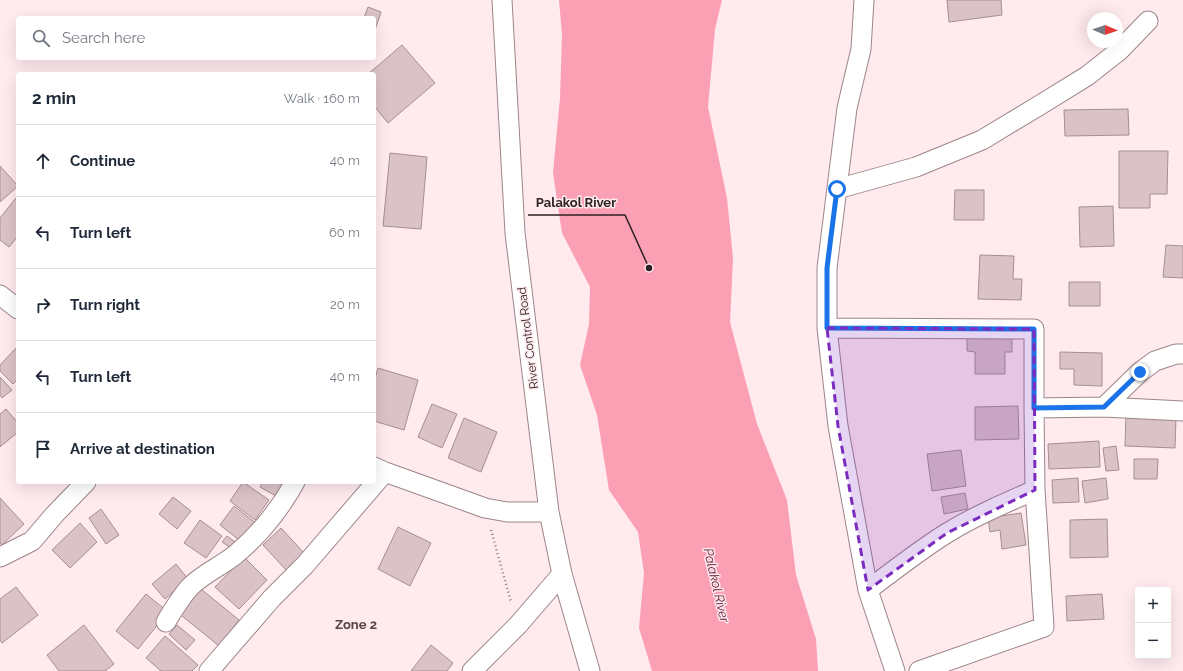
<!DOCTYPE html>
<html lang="en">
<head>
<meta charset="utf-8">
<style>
  :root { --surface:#fff; --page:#f6f6f7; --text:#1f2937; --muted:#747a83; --line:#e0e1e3 }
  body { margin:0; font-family:Raleway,sans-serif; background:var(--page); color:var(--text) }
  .controls { position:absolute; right:12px; bottom:12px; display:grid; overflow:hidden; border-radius:4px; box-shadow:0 4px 16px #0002 }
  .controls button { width:36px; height:36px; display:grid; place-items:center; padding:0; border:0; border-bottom:1px solid var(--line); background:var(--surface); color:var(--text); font:20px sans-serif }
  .compass { position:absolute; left:1087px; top:12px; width:36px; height:36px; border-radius:50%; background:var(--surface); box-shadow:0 4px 16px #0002; rotate:92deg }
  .stop { position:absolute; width:12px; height:12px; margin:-9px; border:3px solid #1a73e8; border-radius:50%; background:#fff }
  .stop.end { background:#1a73e8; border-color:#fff; box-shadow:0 1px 4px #0008 }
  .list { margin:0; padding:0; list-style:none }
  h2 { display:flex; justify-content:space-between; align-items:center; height:52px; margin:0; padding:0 16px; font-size:17px }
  h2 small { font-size:13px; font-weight:400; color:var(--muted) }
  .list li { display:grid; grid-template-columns:26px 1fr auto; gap:12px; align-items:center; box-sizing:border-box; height:72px; padding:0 16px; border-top:1px solid var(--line) }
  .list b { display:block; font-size:15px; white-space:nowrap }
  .list em { font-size:13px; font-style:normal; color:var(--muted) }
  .icon { flex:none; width:22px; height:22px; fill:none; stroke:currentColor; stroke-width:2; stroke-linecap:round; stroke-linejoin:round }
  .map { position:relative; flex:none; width:1183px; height:671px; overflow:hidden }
  .search { position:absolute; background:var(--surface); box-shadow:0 4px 16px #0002; left:16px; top:16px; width:360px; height:44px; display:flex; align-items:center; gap:10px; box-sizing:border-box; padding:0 14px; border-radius:4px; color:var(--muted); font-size:15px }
  .panel { position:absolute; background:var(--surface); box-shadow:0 4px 16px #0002; left:16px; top:72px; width:360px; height:412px; border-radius:4px }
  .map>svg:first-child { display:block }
  .water { fill:#fa9fb4 }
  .building { fill:#dbc2c7; stroke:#a68e93 }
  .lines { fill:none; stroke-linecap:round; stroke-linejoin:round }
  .street-casing { stroke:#9c8589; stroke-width:21 }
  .path { stroke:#8d7e81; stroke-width:2.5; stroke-dasharray:1 3; stroke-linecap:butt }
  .street { stroke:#fff; stroke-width:19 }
  .route { stroke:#1a73e8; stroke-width:5 }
  .marked { fill:#7b2cbf; fill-opacity:0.2; stroke:#7b2cbf; stroke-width:3; stroke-dasharray:8 5; stroke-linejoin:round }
  .labels { text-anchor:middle; stroke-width:3; stroke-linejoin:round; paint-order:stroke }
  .street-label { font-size:12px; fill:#2c2224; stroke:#ffeaee }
  .water-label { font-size:13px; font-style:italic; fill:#60112d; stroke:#ffeaee }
  .neighbourhood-label { font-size:13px; font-weight:bold; fill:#564246; stroke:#ffeaee }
  .leader { fill:none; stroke:#2c2224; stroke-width:1.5 }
  .callout-dot { fill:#2c2224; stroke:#ffeaee; stroke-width:1.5 }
  .callout-label { font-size:13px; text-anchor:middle; font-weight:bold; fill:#2c2224; stroke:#ffeaee; stroke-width:3; stroke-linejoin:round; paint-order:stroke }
</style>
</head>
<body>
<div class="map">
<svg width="1183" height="671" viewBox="0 0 1183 671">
  <rect width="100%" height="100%" fill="#ffeaee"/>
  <path class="water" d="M559,0H722L715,29L708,107L727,198L733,258L730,322L757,424L787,500L796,575L816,639L818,671H652L639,628L644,573L638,532L609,490L597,415L580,365L589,324L590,287L562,233L553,173L560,98L562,35Z"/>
  <path class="building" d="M947,0H1001L1002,15L949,22Z
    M368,7L381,12L374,33V18H364Z
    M402,45L435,83L388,123L374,106V74H368Z
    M1128,109L1129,135L1065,136L1064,110Z
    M1119,151H1168L1167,194H1150V208H1119Z
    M390,153L427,157L421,229L383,226Z
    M0,166L18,186L0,202Z
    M955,190H984V220H954Z
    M16,198L18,199V236L9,247L0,240V218Z
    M1113,206L1114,246L1080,247L1079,207Z
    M1166,245L1183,246V278L1163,277Z
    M980,255L1014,256L1013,279H1022L1021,300L978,299Z
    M1069,282H1100V306H1069Z
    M967,335L1012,336V352H1005V374H975V352L967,351Z
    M18,346V378L13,384L0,371V365Z
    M1060,352L1102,353V386L1074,385V369H1060Z
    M378,368L418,380L404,430L374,421V382Z
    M0,377L12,390L2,398L0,395Z
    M432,404L457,414L442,448L418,437Z
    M1018,406L1019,439L975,440V407Z
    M6,409L18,423V432L0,447V414Z
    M1126,414L1176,416L1175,448L1125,446Z
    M464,418L497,432L481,472L448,458Z
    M1099,441L1100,467L1049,469L1048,444Z
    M1116,446L1119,470L1106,471L1103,448Z
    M961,450L966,486L932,491L927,454Z
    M1134,459H1158L1157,479H1134Z
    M1078,478L1079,502L1053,503L1052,480Z
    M1106,478L1108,499L1085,503L1082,481Z
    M243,482L269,500L255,520L230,501Z
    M263,482H293L283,500L260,487Z
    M965,493L968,509L944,514L941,497Z
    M173,497L191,511L177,529L159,514Z
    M0,498L24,524L2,545L0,543Z
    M234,506L257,524L243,543L220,525Z
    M101,509L119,535L106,544L89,518Z
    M1021,513L1026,545L1002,549L1000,530L990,532L988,518Z
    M1107,519L1108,557L1070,558V520Z
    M200,520L222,536L206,558L184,543Z
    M80,523L97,542L70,568L52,550Z
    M398,527L431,543L410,586L378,569Z
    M281,528L304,553L286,570L263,545Z
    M227,536L238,544L234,550L222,542Z
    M244,557L267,580L239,609L215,587Z
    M176,564L188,579L165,599L152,584Z
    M196,585L239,620L219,646L176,611Z
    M16,587L38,615L2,643L0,640V599Z
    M146,594L168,612L138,649L116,631Z
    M1102,594L1104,619L1067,621L1066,596Z
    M84,625L114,664L105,671H59L47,655Z
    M177,625L195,640L186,650L169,634Z
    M165,636L198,665L192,671H161L146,658Z
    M431,645L453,663L447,671H411Z"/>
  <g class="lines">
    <g class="street-casing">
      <path id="street" d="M502,0L515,233L549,512L562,574L590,671
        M864,0L861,49L847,108L827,268V328L838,426L868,590L895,671
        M837,189L916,167L982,140L1040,105L1087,76L1120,50L1148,21
        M0,295L18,309
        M827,328L1034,329V408L1035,490L1044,627L919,671
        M1104,407L1140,372L1155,361L1176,354H1183
        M1034,408L1104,407L1183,411
        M374,467L385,472L485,508L507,512H549
        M0,557L32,541L55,514L86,482
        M868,590C894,570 920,550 947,533C975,516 1005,503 1035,490
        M166,622C171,613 185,591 192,585C205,573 221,566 235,555C259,535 280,509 295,482
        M209,671L272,598L305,565L385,472
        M472,671L518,625L562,574"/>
    </g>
    <path class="path" d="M491,530L511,602"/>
    <use href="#street" class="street"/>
  </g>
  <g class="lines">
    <path class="route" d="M837,189L827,268V328L1034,329V408L1104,407L1140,372"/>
  </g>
  <path class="marked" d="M827,328L1034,329L1035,490L947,533L868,590L838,426Z"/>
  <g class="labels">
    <g class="street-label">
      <text transform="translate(528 338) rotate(-97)" y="4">River Control Road</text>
    </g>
    <g class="water-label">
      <text transform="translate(717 585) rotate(77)" y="5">Palakol River</text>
    </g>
    <g class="neighbourhood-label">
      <text x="356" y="629">Zone 2</text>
    </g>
  </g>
  <path class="leader" d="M649 268L625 215H528"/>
  <circle class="callout-dot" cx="649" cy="268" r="4"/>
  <g class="callout-label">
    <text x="576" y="207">Palakol River</text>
  </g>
</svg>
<div class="controls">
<button>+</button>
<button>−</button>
</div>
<svg class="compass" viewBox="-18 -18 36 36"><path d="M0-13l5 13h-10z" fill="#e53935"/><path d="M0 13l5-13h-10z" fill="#747a83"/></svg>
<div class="stop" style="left:837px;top:189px"></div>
<div class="stop end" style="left:1140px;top:372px"></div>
<div class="search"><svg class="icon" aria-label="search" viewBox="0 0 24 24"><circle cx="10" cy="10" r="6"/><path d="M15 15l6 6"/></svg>Search here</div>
<section class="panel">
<h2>2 min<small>Walk · 160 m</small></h2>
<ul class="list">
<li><svg class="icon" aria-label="ahead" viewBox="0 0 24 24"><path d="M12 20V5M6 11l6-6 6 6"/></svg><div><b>Continue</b></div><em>40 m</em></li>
<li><svg class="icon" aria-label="left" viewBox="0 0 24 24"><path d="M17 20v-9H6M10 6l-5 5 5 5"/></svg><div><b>Turn left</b></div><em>60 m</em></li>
<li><svg class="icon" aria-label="right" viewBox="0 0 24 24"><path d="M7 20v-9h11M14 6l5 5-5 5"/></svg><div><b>Turn right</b></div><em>20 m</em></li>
<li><svg class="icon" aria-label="left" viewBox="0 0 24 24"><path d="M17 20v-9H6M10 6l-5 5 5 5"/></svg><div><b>Turn left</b></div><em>40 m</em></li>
<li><svg class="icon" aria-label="arrive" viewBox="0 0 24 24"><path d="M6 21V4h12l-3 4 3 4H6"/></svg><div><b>Arrive at destination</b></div></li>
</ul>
</section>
</div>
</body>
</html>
